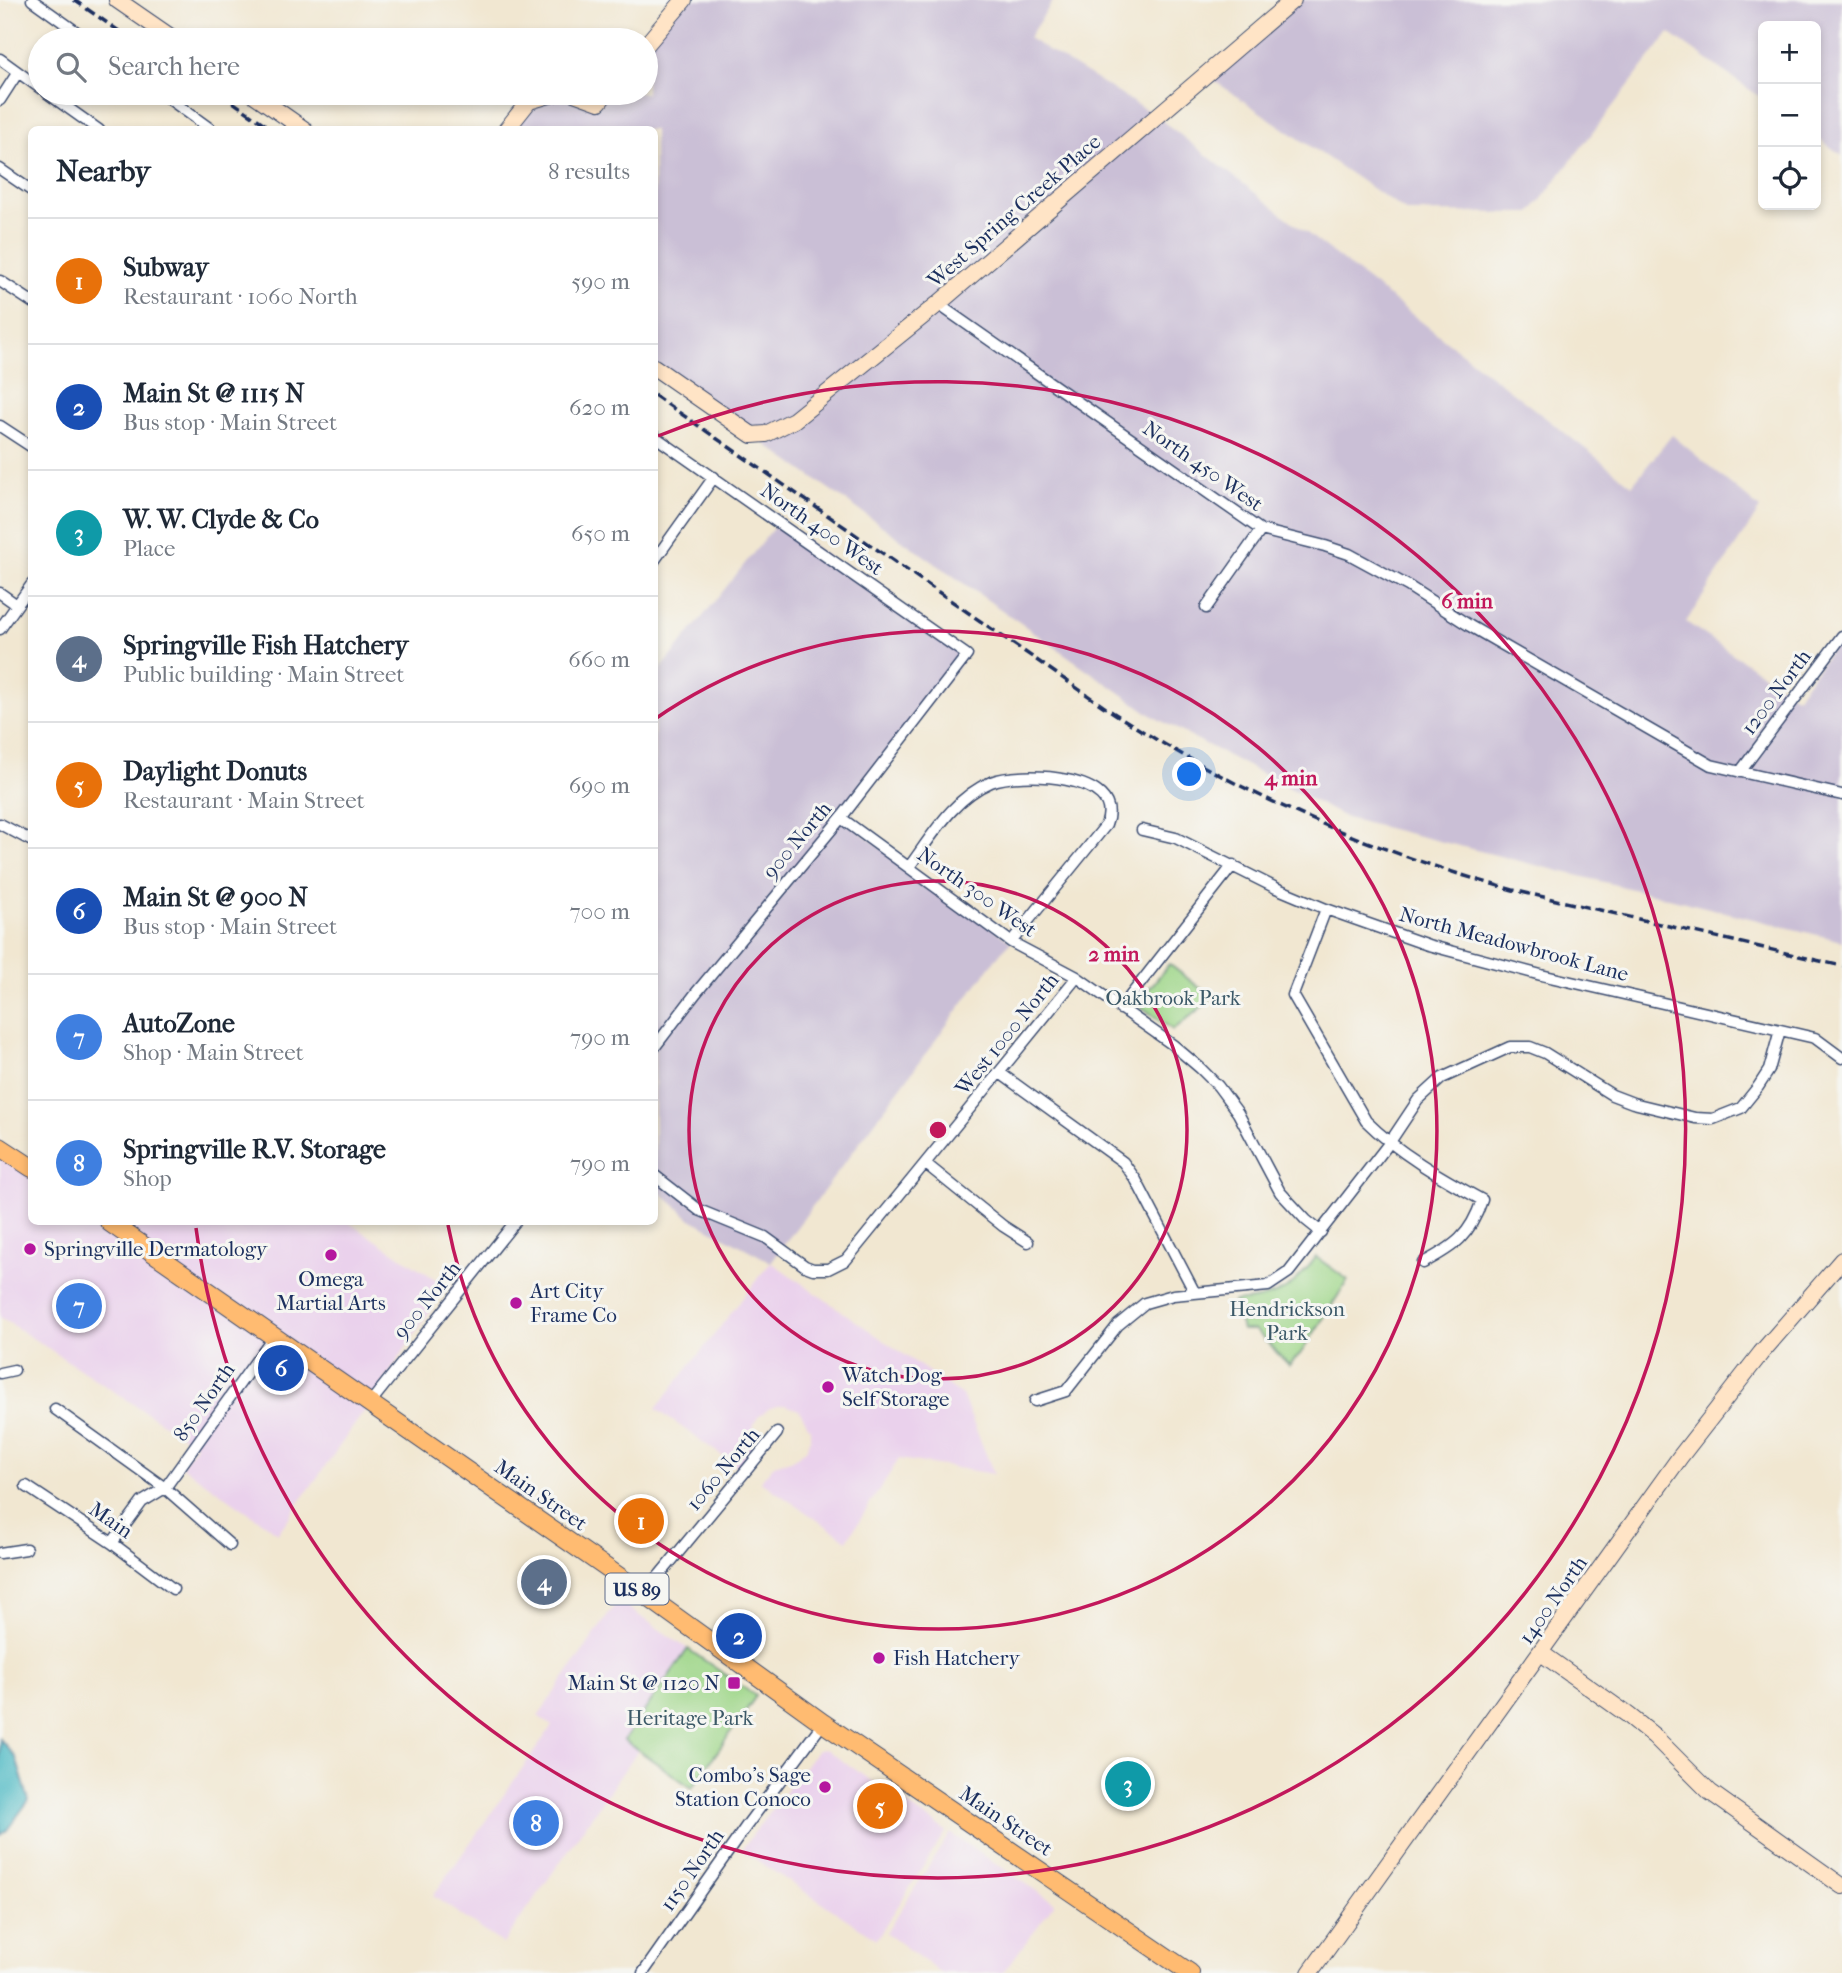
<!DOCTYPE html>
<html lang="en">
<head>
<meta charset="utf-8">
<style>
  :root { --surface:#fff; --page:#f2f2f3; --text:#1f2937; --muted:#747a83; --line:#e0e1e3; --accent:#b5179e }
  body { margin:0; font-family:"IM FELL French Canon",serif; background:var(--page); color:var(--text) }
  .controls { position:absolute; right:21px; top:21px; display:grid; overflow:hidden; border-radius:10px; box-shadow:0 4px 10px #0003 }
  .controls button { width:63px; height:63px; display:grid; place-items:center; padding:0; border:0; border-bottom:2px solid var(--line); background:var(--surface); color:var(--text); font:35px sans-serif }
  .you { position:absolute; left:1190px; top:775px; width:24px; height:24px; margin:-18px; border:5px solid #fff; border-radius:50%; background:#1a73e8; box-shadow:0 0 0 10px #1a73e833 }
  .badge { display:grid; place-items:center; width:46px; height:46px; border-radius:50%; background:var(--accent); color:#fff; font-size:23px; font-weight:700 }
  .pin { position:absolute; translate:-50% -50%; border:4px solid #fff; box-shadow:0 2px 7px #0006 }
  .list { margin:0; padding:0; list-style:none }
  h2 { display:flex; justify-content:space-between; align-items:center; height:91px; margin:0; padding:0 28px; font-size:30px }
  h2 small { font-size:23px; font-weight:400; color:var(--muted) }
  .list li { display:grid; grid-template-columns:46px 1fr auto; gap:21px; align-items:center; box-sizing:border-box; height:126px; padding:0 28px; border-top:2px solid var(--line) }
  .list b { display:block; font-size:26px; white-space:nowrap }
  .list p { margin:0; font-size:23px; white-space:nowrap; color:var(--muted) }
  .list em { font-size:23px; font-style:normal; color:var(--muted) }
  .icon { flex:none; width:38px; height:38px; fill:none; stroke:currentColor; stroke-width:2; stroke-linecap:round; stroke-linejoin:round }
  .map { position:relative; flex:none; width:1842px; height:1973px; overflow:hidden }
  .search { position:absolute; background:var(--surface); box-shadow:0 4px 10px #0003; left:28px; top:28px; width:630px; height:77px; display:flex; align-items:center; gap:18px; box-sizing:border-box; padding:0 24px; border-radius:38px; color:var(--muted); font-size:26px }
  .panel { position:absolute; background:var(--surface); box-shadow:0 4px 10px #0003; left:28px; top:126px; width:630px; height:1099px; border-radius:10px }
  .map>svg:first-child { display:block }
  .built { fill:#ead1ec }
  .industrial { fill:#cabfd6 }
  .green { fill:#9ed688; stroke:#5c8273; stroke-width:2 }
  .water { fill:#4ab8c3; stroke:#327490; stroke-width:2 }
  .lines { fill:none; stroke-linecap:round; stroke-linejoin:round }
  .street-casing { stroke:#3b4b6f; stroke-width:13 }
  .secondary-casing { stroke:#3b4b6f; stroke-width:18 }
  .primary-casing { stroke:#3b4b6f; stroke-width:20 }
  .street { stroke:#fff; stroke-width:10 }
  .secondary { stroke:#ffe4c6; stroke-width:16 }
  .primary { stroke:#ffbb71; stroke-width:18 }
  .rail { stroke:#1b2f5e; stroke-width:3.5; stroke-dasharray:10 5; stroke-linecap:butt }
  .ring { fill:none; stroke:#c2185b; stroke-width:3.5 }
  .poi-dot { fill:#b5179e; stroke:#f6f6f2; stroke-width:2.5 }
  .labels { text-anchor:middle; stroke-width:6; stroke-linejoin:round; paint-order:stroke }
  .shield { fill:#f6f6f2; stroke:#5d6b8a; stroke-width:2 }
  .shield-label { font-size:19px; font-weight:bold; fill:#1b2f5e }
  .street-label { font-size:21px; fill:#1b2f5e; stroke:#f6f6f2 }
  .park-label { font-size:21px; fill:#3c5968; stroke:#f6f6f2 }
  .poi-label { font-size:21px; fill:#1b2f5e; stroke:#f6f6f2; text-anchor:start }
  .centre { fill:#c2185b; stroke:#f6f6f2; stroke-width:3.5 }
  .ring-label { font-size:21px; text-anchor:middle; font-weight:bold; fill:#c2185b; stroke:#f6f6f2; stroke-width:6; stroke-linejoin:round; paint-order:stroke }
</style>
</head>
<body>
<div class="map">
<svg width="1842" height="1973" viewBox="0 0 1842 1973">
  <rect width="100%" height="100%" fill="#f6f6f2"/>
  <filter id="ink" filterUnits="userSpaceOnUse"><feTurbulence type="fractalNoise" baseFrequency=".0143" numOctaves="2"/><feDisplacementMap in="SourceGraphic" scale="14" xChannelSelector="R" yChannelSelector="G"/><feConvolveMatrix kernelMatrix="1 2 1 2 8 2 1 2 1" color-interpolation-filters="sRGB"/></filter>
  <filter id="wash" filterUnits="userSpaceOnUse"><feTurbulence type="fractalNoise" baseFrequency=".00686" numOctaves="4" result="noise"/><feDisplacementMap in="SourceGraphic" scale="28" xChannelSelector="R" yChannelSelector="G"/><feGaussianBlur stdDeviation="1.57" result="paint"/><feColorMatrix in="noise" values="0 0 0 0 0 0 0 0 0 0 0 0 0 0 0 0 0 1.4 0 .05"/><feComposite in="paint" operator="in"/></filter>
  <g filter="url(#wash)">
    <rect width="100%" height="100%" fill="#f1e7d1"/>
    <path class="built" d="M0,1146L31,1168L32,1222H348L446,1286L370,1403L278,1533L182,1466L196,1445L0,1317Z
      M771,1262L962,1395L994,1474L899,1459L847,1540L760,1481L774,1465L794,1459L806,1449L810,1440V1429L799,1410L785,1405L778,1406L770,1408L758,1417L754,1424L751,1450L738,1467L656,1409Z
      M618,1601L688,1649L624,1740L638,1750L503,1944L433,1896L552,1726L538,1716Z
      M825,1749L946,1831L877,1939L741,1850L817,1750Z
      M950,1833L1055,1903L1003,1973H941L886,1933Z"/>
    <path class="industrial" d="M679,0H1054L1028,38L1156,116L1632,485L1672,435L1760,509L1686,622L1796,697L1842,636V941L1346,818L1156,718L655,367L654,130H506L529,101L556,93H646V42Z
      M1293,0H1842V155L1816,137V26H1763V99L1669,33L1531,213L1407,212L1204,74Z
      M778,522L967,655L841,818L1011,942L1001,952L771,1262L691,1219L655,1188L654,678Z"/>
    <path class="green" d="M1169,964L1213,998L1173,1030L1139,1005L1140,1000Z
      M1316,1257L1348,1280L1301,1353L1289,1365L1255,1330H1242L1234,1302C1276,1299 1291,1291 1316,1257Z
      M688,1649L756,1696L692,1788L624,1740Z"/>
    <path class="water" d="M0,1739L16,1758L29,1800L7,1830L0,1835Z"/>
  </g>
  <g filter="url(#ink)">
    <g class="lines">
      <g class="street-casing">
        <path id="street" d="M32,0L88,40
          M0,59L40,88
          M47,93L99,130
          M161,93L212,130
          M0,100L18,72
          M0,169L32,191
          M0,281L32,302
          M938,304L1261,530L1325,546L1349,554L1408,586L1470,626L1711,765L1842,795
          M0,426L32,447
          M654,436L967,655L841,818L696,993L654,1048
          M654,561L714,477
          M0,593L17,605
          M1206,608L1261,530
          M0,629L32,584
          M1740,772L1842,636
          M841,818L1011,942L1077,977L1173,1045L1200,1068L1218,1086L1238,1113L1280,1192L1306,1220L1321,1232
          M0,824L32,841
          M1142,830L1176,838L1276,888L1326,909L1428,945L1541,975L1815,1038L1842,1058
          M909,867C932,836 953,798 991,782C1018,771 1127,773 1106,825L1011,942
          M1326,909L1293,995L1366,1121C1398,1153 1442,1178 1482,1200C1470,1236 1455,1246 1423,1263
          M1120,1009L1233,865
          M1000,1073L1123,1162L1136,1180L1195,1293
          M926,1164L1003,1226L1028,1242
          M654,1175L699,1210L765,1237L805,1266L813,1269H828L846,1260L1077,977
          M0,1373L14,1370
          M1035,1401L1066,1391L1118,1325L1145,1303L1173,1295L1268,1286L1289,1272L1390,1142L1418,1100L1442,1078L1510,1047H1530L1545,1053L1612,1095L1633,1103L1695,1118L1713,1119L1741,1108L1758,1087L1769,1070L1780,1030
          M370,1403L515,1222
          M55,1409L165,1488L230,1545
          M26,1486L112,1543L173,1589
          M112,1543L142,1502L165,1488L273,1337
          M0,1553L26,1549
          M644,1594L777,1433
          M643,1973L747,1825L823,1723"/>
      </g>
      <g class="secondary-casing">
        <path id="secondary" d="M117,0L175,40
          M646,45L684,0
          M252,93L305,130
          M574,93L599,102L606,93
          M506,130L529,101L556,93
          M654,367L752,435L766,434L794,420L938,304L1293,0
          M1541,1653L1628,1715L1654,1736L1710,1792L1842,1886
          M1310,1973L1680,1457L1761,1353L1842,1260"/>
      </g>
      <g class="primary-casing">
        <path id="primary" d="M0,1147L32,1168
          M109,1222L644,1594L823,1723L1190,1973"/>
      </g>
      <use href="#street" class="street"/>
      <use href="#secondary" class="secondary"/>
      <use href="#primary" class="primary"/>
      <path class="rail" d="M74,0L132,40
        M220,93L273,130
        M654,395L1103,706C1232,791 1365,849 1513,890L1842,966"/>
    </g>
  </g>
  <g class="ring">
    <circle cx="938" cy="1130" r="249"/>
    <path d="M655 719A499 499 0 1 1 448 1225"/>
    <path d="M658 436A748 748 0 1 1 196 1228"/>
  </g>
  <g class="poi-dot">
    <circle cx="30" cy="1249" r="7"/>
    <circle cx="331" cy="1255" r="7"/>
    <circle cx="516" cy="1303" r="7"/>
    <circle cx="828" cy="1387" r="7"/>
    <circle cx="879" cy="1658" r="7"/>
    <rect x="727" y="1676" width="14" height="14" rx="3.5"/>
    <circle cx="825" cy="1787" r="7"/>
  </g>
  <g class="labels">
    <rect class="shield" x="605.5" y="1573.5" width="63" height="31" rx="5"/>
    <g class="shield-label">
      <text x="637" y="1596">US 89</text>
    </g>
    <g class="street-label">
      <text transform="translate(1014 211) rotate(-41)" y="7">West Spring Creek Place</text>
      <text transform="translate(1203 466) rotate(35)" y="7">North 450 West</text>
      <text transform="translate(822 529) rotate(35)" y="7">North 400 West</text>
      <text transform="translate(1776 692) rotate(-53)" y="7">1200 North</text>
      <text transform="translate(797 840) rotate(-50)" y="7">900 North</text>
      <text transform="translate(977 892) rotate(35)" y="7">North 300 West</text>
      <text transform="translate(1514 944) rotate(15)" y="7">North Meadowbrook Lane</text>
      <text transform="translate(1007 1034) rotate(-51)" y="7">West 1000 North</text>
      <text transform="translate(427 1300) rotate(-51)" y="7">900 North</text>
      <text transform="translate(204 1402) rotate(-55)" y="7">850 North</text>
      <text transform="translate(723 1469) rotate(-50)" y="7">1060 North</text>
      <text transform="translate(541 1495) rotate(35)" y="7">Main Street</text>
      <text transform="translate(111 1520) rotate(35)" y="7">Main</text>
      <text transform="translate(1553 1600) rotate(-55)" y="7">1400 North</text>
      <text transform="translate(1006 1821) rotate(34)" y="7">Main Street</text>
      <text transform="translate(692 1870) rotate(-55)" y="7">1150 North</text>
    </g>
    <g class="park-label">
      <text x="1173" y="1005">Oakbrook Park</text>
      <text x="1287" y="1316">Hendrickson<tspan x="1287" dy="24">Park</tspan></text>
      <text x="690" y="1725">Heritage Park</text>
    </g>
    <g class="poi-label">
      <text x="44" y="1256">Springville Dermatology</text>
      <text x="331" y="1286" text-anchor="middle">Omega<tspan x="331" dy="24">Martial Arts</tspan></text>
      <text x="530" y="1298">Art City<tspan x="530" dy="24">Frame Co</tspan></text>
      <text x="842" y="1382">Watch Dog<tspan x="842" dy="24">Self Storage</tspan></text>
      <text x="893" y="1665">Fish Hatchery</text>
      <text x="720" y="1690" text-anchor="end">Main St @ 1120 N</text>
      <text x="811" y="1782" text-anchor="end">Combo's Sage<tspan x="811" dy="24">Station Conoco</tspan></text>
    </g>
  </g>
  <circle cx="938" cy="1130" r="10" class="centre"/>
  <g class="ring-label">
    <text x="1467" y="608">6 min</text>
    <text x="1291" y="785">4 min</text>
    <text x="1114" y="961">2 min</text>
  </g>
</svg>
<div class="controls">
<button>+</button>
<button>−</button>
<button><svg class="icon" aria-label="locate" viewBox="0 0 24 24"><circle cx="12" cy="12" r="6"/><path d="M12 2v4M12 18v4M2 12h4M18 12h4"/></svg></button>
</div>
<div class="you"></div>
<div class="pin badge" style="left:641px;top:1521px;background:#e8710a">1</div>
<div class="pin badge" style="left:739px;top:1636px;background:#1a4fb4">2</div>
<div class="pin badge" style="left:1128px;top:1784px;background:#0f9aa8">3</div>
<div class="pin badge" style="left:544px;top:1582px;background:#5c6f8a">4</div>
<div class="pin badge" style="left:880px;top:1806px;background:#e8710a">5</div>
<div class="pin badge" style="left:281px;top:1368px;background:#1a4fb4">6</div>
<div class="pin badge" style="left:79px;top:1306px;background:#3f7fe0">7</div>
<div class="pin badge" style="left:536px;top:1823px;background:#3f7fe0">8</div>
<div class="search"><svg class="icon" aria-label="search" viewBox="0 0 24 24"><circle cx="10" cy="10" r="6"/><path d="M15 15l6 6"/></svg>Search here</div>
<section class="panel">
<h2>Nearby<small>8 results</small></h2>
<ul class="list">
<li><span class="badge" style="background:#e8710a">1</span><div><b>Subway</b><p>Restaurant · 1060 North</p></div><em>590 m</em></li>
<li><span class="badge" style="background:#1a4fb4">2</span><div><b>Main St @ 1115 N</b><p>Bus stop · Main Street</p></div><em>620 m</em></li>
<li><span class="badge" style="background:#0f9aa8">3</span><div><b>W. W. Clyde &amp; Co</b><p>Place</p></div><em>650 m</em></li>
<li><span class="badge" style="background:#5c6f8a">4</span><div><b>Springville Fish Hatchery</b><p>Public building · Main Street</p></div><em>660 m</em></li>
<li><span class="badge" style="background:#e8710a">5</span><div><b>Daylight Donuts</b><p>Restaurant · Main Street</p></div><em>690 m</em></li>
<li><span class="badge" style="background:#1a4fb4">6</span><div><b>Main St @ 900 N</b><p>Bus stop · Main Street</p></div><em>700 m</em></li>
<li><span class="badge" style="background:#3f7fe0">7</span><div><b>AutoZone</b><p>Shop · Main Street</p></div><em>790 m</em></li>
<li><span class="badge" style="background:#3f7fe0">8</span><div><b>Springville R.V. Storage</b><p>Shop</p></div><em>790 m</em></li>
</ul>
</section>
</div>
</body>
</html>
